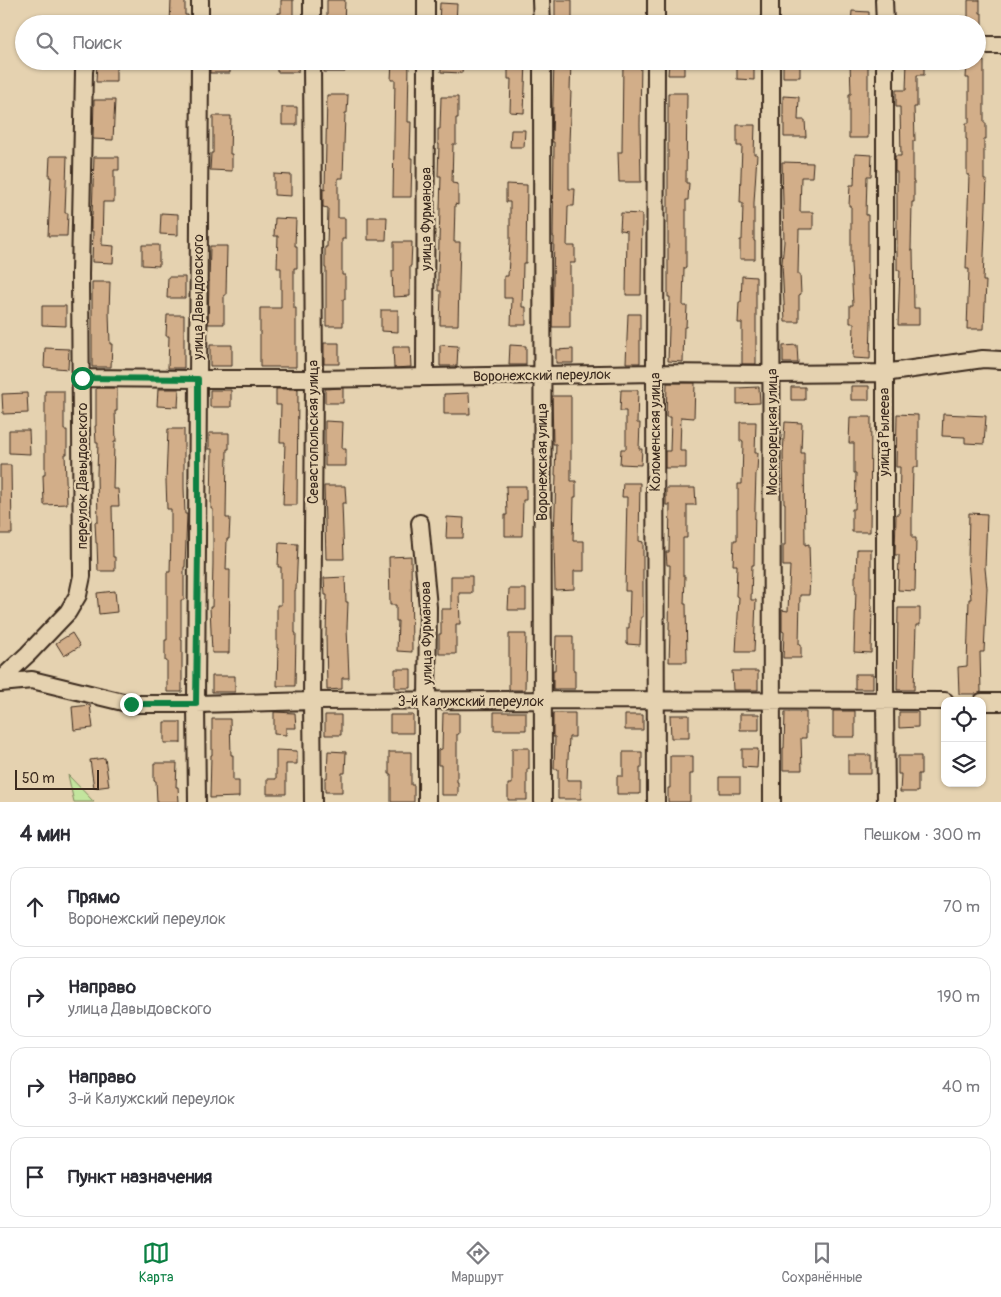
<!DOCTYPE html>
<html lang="ru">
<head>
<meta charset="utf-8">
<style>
  :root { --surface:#fff; --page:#f7f7f7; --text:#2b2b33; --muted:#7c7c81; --line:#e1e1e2; --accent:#0b8043 }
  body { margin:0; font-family:Pangolin,sans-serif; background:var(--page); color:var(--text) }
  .controls { position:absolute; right:15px; bottom:15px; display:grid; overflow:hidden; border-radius:10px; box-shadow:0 1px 4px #0004 }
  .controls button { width:45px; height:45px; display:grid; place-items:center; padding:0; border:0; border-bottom:1px solid var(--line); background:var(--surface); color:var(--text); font:25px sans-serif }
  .scale { position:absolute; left:15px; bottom:12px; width:84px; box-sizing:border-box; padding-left:5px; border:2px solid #3b2a1e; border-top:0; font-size:14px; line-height:18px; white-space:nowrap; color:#3b2a1e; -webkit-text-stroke:4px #e5d2b0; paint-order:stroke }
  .stop { position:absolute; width:15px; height:15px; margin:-11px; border:4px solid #0b8043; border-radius:50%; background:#fff }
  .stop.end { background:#0b8043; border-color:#fff; box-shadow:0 1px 5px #0008 }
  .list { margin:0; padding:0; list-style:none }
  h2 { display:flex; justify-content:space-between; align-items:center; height:65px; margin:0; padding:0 20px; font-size:21px }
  h2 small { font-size:16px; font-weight:400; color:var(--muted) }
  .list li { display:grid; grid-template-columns:32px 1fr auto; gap:15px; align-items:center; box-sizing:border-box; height:80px; margin:0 10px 10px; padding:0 10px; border:1px solid var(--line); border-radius:15px }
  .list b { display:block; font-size:19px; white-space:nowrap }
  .list p { margin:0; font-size:16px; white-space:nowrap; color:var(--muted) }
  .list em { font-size:16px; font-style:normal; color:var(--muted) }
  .icon { flex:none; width:28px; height:28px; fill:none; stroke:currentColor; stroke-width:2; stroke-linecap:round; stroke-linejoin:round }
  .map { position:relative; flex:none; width:1001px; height:802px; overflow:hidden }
  .search { position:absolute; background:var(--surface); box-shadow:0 1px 4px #0004; left:15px; right:15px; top:15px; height:55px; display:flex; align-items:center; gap:12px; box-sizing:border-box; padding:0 18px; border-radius:28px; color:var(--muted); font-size:19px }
  .sheet { height:425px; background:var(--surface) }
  nav { display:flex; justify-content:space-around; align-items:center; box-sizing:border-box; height:70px; border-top:1px solid var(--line); background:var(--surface); font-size:14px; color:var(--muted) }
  nav a { display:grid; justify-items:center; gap:2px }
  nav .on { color:var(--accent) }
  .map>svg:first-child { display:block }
  .green { fill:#c3e59e; stroke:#7f885e }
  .building { fill:#d2ae89; stroke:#3b2a1e }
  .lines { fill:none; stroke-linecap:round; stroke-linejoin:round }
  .minor-casing { stroke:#3b2a1e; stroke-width:20 }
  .minor { stroke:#e5d2b0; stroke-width:16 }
  .route { stroke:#0b8043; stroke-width:6 }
  .labels { text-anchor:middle; stroke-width:4.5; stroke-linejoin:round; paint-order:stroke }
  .street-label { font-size:14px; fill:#3b2a1e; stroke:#e5d2b0 }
</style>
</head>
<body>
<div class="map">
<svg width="1001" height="802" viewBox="0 0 1001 802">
  <rect width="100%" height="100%" fill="#e5d2b0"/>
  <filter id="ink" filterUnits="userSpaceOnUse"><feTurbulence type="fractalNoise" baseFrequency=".02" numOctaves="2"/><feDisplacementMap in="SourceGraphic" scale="10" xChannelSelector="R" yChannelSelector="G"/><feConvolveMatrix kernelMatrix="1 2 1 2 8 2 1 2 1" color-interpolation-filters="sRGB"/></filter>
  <g filter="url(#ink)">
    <path class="green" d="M68,775L94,802H74Z"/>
    <path class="building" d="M171,0H185V15H188V24H170Z
      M281,0H293V24H278V13H281Z
      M327,0H345L344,24H327Z
      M555,0H572V24H555Z
      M968,0H980V13H982V24H968Z
      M440,3L457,4L456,24H439Z
      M852,11L869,12V24H851Z
      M210,15H230V24H210Z
      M97,61H116V82H96Z
      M210,61H230V73H210Z
      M277,61H299L298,72H277Z
      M324,61H345V72H324Z
      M392,61H409L408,122H411L410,158H412L411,197H393L395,80H391Z
      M441,61H463L462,73L441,72Z
      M508,61H526L524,113L510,112L511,79H508Z
      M554,61H571L570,91H571L569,143V189H575L574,206H568L567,246H575V263H570V327H552L554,237H553L554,142H552V138Z
      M623,61H641L640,124L641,182H619L618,152H622Z
      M669,61H684V75H668Z
      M737,61H754V80L737,79Z
      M783,61H800V77H783Z
      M850,61H868V138H849V94H851Z
      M907,61H924V75H917V107H914L915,141H913V181H914V202H912L911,250H913L914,308H919V325H898L900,270H897V172H895V156H901L900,107H896V90H906Z
      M967,61H984V123H986V139H984V180H987L983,281H986L984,329H967L969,269H966L969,175H967V139H966V123H969V78H966Z
      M668,93H687L686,183H689L688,200H686V268H684L683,306H687L686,327H684L683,362L668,361L670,297H668Z
      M327,95H348L347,113H345L343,178H338V218H345V239H342V275H345V299H343V326H326V268H325V247H327L328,208L323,207V189L325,190Z
      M783,96L799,97L798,120H805L806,137H784V116H783Z
      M441,97H458V118H456V144H453L452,183L458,184V205L455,204L454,242H460L458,325H440L441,291H438V274L441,176H438L439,144H438V129H440Z
      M94,100H115L113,140L93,139Z
      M282,107H297V125H282Z
      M213,116H231L230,154H232V171L210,170L211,153H213Z
      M737,125H755L754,154H757L754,203V241H755V259H740V240H742L743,203H740L742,146H737Z
      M511,130H525L524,147H510Z
      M855,154L872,155L871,176H867L866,215H868V280H870L871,322L870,359L853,358L854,323H850V305H853L851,264V206H849L850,185H854Z
      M50,156H67L65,213H68L67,236H48L51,177H49Z
      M94,157H119V170H114V202H103L102,245L114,246L113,263L92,262L93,231H91V215H92Z
      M782,162L813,163L812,177H801L800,212H813V229H799L798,274H800L801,294L799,295V322H785L782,263L784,242Z
      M274,174L291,175V196L274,195Z
      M506,184L527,185L526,263H523L522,307H526V325H511L512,298H504V276H508L510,242V202H506Z
      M161,213L178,214V235L160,234Z
      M621,213L642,214L641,295H626L627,231L620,230Z
      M368,217H387L386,240H368Z
      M275,218L296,219L295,246H297V268H294V308H296V367H260V308H281V268H277L278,236H274Z
      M394,242H412L411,266H410V296L393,297L392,271H394Z
      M142,245H159V266L142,265Z
      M210,246H227L226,295H224V324H208Z
      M742,276L756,277V364H742V323H738L739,302H741Z
      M168,277H185V298H167Z
      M92,282H110L109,312L110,344H112L111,367H92Z
      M42,306H66V326L42,325Z
      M381,310H398V332L381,331Z
      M628,314H640V363H626Z
      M167,315H184V368H168L169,336H166Z
      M324,343H339V364H324Z
      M210,345H232V366H210Z
      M440,345L458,346L457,366H440Z
      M510,345L526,346V365H509Z
      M797,345L798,363H783V346Z
      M393,347H410L411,367L394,368Z
      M45,348L69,349L68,369L44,367Z
      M573,349V363H556V350Z
      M667,383H695L694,418L681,417L680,451H686V468H665V451H670L671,417H666Z
      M851,386H869V400H851Z
      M759,387L760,403L737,404V388Z
      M791,387H805V400H791Z
      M96,388H117V411H115L116,442H114L113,489H118L119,506H112L113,557H115V571H98L97,543H96L95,522H98L97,474L98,443H96L95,426H96Z
      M343,388V403H325V389Z
      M158,389H179L178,407L157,406Z
      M276,389H298L297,505H283L285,442H280L281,405H276Z
      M210,390H231V407H210Z
      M621,390H638L637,423H640L639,449H642L641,465L620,464L621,449H626V411H620Z
      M45,391H64V430H67V454H65L67,504L44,505L43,475H45Z
      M27,393L28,413L3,414L2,394Z
      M469,393L470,414H444V394Z
      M552,396H571V481H576V497H574L573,541H584V571H574V589L555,590L554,541L556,475H555L556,444H553Z
      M897,414L918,415V467H913L912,514V538H916L915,591L898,590L899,555H895L896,514H899L900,467H896Z
      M943,414L986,416L984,444L965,443V437L942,436Z
      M850,417H871L870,532H852V509H855L856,473H854V443H849Z
      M325,421L343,422L342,449H346V466H325Z
      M740,422H756L755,453H758L757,472H756L755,505L754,565H752L751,600H756L754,652H736L739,597L736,596L737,565H733L734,540H737V509H738V484H742L743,441H740Z
      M785,422L802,423L801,453H804L805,545L809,544L810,578L809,595H800L799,644H801V658H783L784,632L782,631V610L788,611L790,566H783V545H785V503H784L783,454Z
      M168,429H184V488L185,514H187L185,567H184V600H181V640H182V692H167V661H165V640H167V572H170L171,533V509H167L166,481Z
      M9,430H29L30,454L9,453Z
      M209,433H229V449H227L226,518H230L229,539H227L226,570H230L229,653H212L210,607H212L213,563V509H211L212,449H209Z
      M0,465H11L12,534H0Z
      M623,483H640L639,541L643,542V617H641L640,645L627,644V628H629L630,591H625L627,497H622Z
      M324,486H345L346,503H342L344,559H326Z
      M506,486H526V500H523L522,536H505V515H507Z
      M666,488H695L696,505H687V538H683V576H685L684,604H686L687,662H669L670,630H669L670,565H667L666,552H669L670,505H666Z
      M969,513L987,514L985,568L987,588L984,652H980L981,692L977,694H959L958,667L967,666L969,599H971L968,560Z
      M447,517L464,518L463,538H446Z
      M279,543L298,544L296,590H295V633H296L295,686H277L278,648H277V605H281V567H278Z
      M857,549H871V605H872L871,653L854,652L856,590L855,589V576H856Z
      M411,556L412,652L397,651L398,621H396V605H390L389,557Z
      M451,576H472V593H459L460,624H456V654H439V634H441V609H451Z
      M345,577L346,602H348L347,628L349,678H342V689L327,690L326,635L327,595H325L324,578Z
      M509,589H526V610H508Z
      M115,591L117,612L99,614L97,593Z
      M898,608H920V625H916L914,690H897Z
      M72,633L80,646L64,656L56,643Z
      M509,634H526L525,690H509Z
      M556,636H573V670H575V689H553V670H555Z
      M395,669H411V688H395Z
      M732,671H758V690H733Z
      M855,674H873V689H855Z
      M212,676H235V692H212Z
      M90,705L93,728L74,730L72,707Z
      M833,711H855V737H833Z
      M274,712L295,713L296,728H286V735L274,734Z
      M494,712H526V730H494Z
      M785,712H806V738H801L802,770H783V748H784Z
      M899,712H918V727L899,728Z
      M443,713H459V734H457V782H458V795H441V765H438V750L442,749Z
      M553,713H575V737H569L567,780H581V799H558V769H554L555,737H553Z
      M740,714H759V730H740Z
      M325,715H341V735H325Z
      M390,715H413V733H390Z
      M625,715H643V730H625Z
      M670,715H689V738H671Z
      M212,719H230L231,755H233V781H239V797L210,798L211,755H212Z
      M164,722H181V743H164Z
      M512,748H529V769H527V800H508V784H512Z
      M742,749H758L757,768L742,767Z
      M276,750L297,751V764H286V794H267V779H276Z
      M328,751L346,752L345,773H342V792H325V778H327Z
      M389,752H411V785H414V802H391V774H389Z
      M623,752H642V768H640V794H617V776H623Z
      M848,755H871V774H848Z
      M670,756H693V774H690V802H668V788H670Z
      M898,756H921V774H918V792H900L901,774H898Z
      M105,758L109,786L94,788L90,760Z
      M154,763H177L176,787H178L179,802H157L156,781H154Z
      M720,777H740V793H720Z"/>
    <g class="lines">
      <g class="minor-casing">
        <path id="minor" d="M200,0V24
          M312,0V24
          M426,0V24
          M541,0L542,24
          M656,0V24
          M770,0V24
          M884,0L885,24
          M977,45H1001
          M312,61L314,379L312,701L313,802
          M542,61L543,802
          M656,61L655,373L656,802
          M771,61L772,802
          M885,61V701L886,802
          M425,377L426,61
          M81,378L198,379H314L655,373L772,374L884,373L983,359L1001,360
          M420,523L428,607L427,701V802
          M0,680L28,654L68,612L78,595L82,576L80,274L84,71L86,61
          M0,683L32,680L131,704H196L312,701L543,700L945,701
          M982,702H1001
          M197,802L196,704L200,61"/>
      </g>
      <use href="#minor" class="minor"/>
    </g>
  </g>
  <g class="lines" filter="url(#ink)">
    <path class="route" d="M82,378L198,379V550L196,704H131"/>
  </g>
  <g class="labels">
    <g class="street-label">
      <text transform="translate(426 219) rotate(-90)" y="5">улица Фурманова</text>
      <text transform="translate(198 297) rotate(-90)" y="5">улица Давыдовского</text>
      <text transform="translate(542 375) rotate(-1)" y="5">Воронежский переулок</text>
      <text transform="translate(313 432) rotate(-90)" y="5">Севастопольская улица</text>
      <text transform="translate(655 432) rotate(-90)" y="5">Коломенская улица</text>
      <text transform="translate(772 432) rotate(-90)" y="5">Москворецкая улица</text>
      <text transform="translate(884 432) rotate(-90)" y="5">улица Рылеева</text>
      <text transform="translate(542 462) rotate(-90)" y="5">Воронежская улица</text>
      <text transform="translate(82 476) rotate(-90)" y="5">переулок Давыдовского</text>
      <text transform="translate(426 633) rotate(-91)" y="5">улица Фурманова</text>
      <text x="471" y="706">3-й Калужский переулок</text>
    </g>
  </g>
</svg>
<div class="controls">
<button><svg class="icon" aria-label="locate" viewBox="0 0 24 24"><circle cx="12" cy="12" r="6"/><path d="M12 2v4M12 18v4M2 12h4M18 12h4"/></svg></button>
<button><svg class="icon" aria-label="layers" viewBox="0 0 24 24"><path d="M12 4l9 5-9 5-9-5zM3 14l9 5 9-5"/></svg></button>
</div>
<div class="scale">50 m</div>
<div class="stop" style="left:82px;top:378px"></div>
<div class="stop end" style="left:131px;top:704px"></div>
<div class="search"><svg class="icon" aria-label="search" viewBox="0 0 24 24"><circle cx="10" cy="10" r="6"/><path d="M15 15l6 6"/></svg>Поиск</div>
</div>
<section class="sheet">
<h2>4 мин<small>Пешком · 300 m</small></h2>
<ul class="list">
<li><svg class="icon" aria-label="ahead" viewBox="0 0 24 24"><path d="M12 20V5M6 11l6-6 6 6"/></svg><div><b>Прямо</b><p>Воронежский переулок</p></div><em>70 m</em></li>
<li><svg class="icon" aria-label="right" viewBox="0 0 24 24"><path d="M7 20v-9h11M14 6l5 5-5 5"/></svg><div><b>Направо</b><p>улица Давыдовского</p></div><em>190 m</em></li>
<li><svg class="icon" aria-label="right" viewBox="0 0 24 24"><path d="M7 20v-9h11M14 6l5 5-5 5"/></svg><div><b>Направо</b><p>3-й Калужский переулок</p></div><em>40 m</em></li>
<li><svg class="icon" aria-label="arrive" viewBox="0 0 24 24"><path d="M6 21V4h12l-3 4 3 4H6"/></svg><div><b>Пункт назначения</b></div></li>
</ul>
</section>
<nav>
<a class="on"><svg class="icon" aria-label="map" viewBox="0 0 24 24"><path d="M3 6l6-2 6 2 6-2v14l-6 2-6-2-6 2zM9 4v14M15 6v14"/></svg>Карта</a>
<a><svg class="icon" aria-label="directions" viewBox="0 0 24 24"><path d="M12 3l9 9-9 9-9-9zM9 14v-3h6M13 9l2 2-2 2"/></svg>Маршрут</a>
<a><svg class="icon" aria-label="saved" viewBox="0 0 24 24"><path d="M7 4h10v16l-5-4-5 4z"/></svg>Сохранённые</a>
</nav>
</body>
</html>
